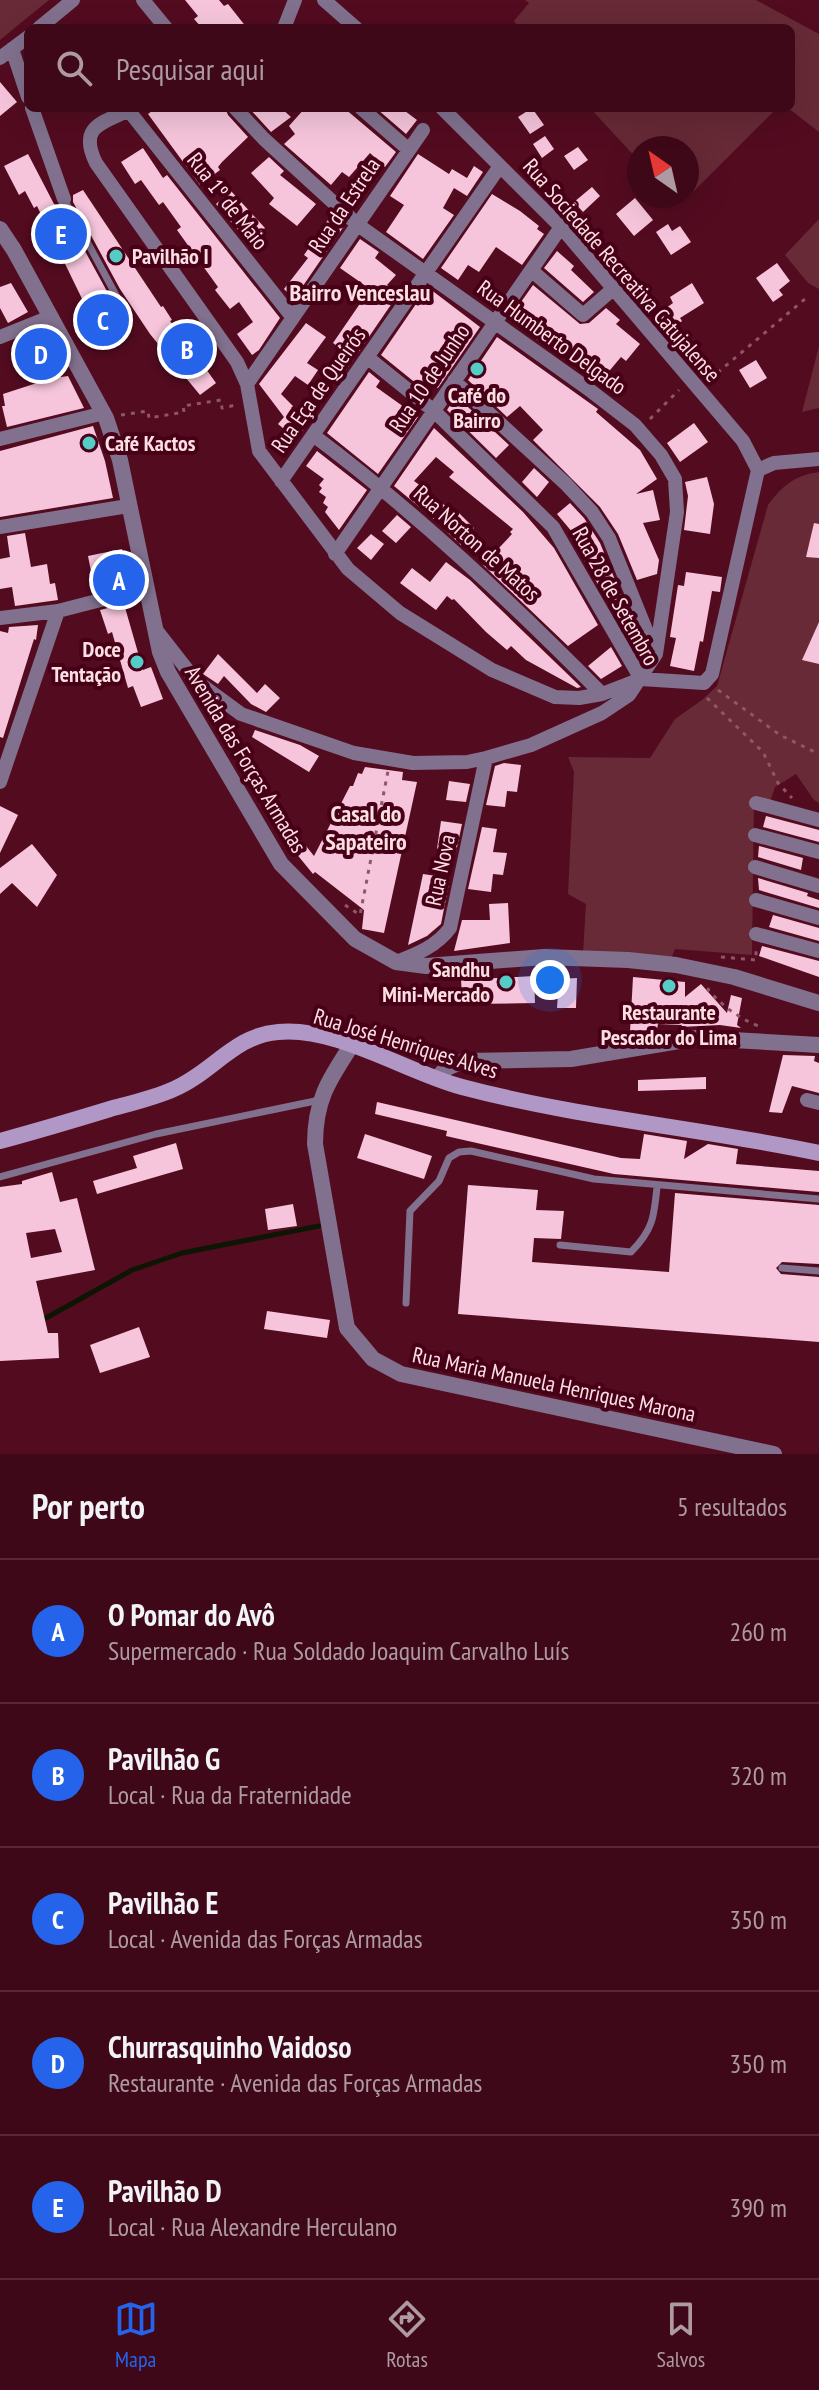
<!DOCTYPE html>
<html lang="pt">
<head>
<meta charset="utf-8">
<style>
  :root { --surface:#3e0818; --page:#491625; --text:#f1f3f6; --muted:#ad9aa2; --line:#572937; --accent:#2563eb }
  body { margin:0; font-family:"PT Sans Narrow",sans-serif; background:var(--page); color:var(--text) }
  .compass { position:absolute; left:627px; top:136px; width:72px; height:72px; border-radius:50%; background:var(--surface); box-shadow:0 8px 32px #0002; rotate:326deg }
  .you { position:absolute; left:550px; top:980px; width:28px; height:28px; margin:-20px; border:6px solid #fff; border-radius:50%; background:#1a73e8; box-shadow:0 0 0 12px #1a73e833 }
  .badge { display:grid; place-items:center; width:52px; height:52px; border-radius:50%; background:var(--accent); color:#fff; font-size:26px; font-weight:700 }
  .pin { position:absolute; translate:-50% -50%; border:4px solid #fff; box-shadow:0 2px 8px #0006 }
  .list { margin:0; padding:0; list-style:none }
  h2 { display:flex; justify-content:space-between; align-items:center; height:104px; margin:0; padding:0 32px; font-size:34px }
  h2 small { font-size:26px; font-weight:400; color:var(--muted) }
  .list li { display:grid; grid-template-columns:52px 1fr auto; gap:24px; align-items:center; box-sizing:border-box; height:144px; padding:0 32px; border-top:2px solid var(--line) }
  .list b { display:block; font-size:30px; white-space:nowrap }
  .list p { margin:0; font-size:26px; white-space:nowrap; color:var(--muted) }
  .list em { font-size:26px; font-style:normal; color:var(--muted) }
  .icon { flex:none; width:44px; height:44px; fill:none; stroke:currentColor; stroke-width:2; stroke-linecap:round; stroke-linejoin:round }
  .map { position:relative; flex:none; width:819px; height:1454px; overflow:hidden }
  .search { position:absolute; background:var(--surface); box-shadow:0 8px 32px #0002; left:24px; right:24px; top:24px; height:88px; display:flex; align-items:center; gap:20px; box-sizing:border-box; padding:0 28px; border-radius:12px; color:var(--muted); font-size:30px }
  .sheet { height:824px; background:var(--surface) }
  nav { display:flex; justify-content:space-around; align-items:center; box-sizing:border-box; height:112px; border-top:2px solid var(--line); background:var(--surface); font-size:22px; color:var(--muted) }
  nav a { display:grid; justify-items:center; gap:4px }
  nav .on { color:var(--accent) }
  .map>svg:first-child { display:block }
  .green { fill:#672a36 }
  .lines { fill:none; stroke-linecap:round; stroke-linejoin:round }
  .stream { stroke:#0c1603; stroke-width:5 }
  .building { fill:#f6c5db; fill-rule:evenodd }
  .path { stroke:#8f5766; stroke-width:3; stroke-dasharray:4 6; stroke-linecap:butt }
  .service { stroke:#81718e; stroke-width:7 }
  .minor { stroke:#81718e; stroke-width:14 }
  .tertiary { stroke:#81718e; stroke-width:16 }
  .secondary { stroke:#b197c5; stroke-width:16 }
  .poi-dot { fill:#54cdc6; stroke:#470017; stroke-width:3 }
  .labels { text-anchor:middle; stroke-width:8; stroke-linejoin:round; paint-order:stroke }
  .street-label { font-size:22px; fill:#fbdfe2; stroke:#470017 }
  .poi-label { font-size:22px; font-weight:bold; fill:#fbdfe2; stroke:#470017; text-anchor:start }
  .neighbourhood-label { font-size:24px; font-weight:bold; fill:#fbdfe2; stroke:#470017 }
</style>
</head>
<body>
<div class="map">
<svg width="819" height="1454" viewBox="0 0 819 1454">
  <rect width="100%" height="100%" fill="#530b20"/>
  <path class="green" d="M0,0H49L0,40Z
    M525,0H756L819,34V132L788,108H791V28H519L514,21L529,3Z
    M590,108H777L685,200L680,196H687V148H639V161Z
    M819,219V289L808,283L785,255Z
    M819,346V408L802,412Z
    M819,472V803L814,800L796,774L775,787L770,802L754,797L752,955L675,949L671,959L583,953L586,904L568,894L574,772L568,757L650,758L675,719L702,700L717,686L768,505C782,486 795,475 819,472Z"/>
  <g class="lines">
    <path class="stream" d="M46,1318L132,1270L182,1253L319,1226"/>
  </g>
  <path class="building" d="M185,0H219L224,6L228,4L247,28H202L194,19L198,16Z
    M0,82L17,102L0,116Z
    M156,108H225L228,115L248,137L222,162L218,167L220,170L200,185L148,114Z
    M249,108H281L291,117L271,132Z
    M305,108H344L396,152L385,167L370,153L349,177L342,172L331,185L284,144L295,134L289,126Z
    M401,108L417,120L406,134L377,109Z
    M532,108L544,125L530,134L518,117Z
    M545,136L554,149L542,158L533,144Z
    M578,147L588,160L574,170L564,156Z
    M143,148L163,178L167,175L280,318L259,350L252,355L237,334L253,322L239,302L230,309L215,290L218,287L177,230L181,227L163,202L159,205L141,180L135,184L121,162Z
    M28,154L54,204L62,209L109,295L98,300L115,329L105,335L88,306L86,307L37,206L34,208L25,191L19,195L4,166Z
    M418,154L449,174L452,169L467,178L474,166L483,172L467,196L454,188L443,208L454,215L423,259L386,232L404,205L390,196Z
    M269,157L284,171L280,175L316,204L297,226L269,204L274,198L251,173Z
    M592,187L600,196L583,212L574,202Z
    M83,190L161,307L163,306L172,320L170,321L203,361L201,362L216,383L200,395L150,334L120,289L73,202V195Z
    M231,191L265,228L247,241L216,204Z
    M492,194L520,211L539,226L537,229L544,234L522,265L496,247L479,272L468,265L458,280L441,268Z
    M635,198L653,220L634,236L616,214Z
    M330,217L344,226L294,299L284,289L308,258L304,255Z
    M668,224L672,231L680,226L691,242L671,255L656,232Z
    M360,239L379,252L375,258L396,275L387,285L399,293L340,379L330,372L344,351L333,343L370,289L340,268Z
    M557,251L574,266L571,270L594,292L583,302L544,268Z
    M777,263L790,281L779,290L783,295L773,302L756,278Z
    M11,283L28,312L8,323L0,308V287Z
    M692,283L704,303L680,318L682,321L665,334L652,318L673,303L670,297Z
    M533,285L580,324L589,323L606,308L620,320L616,324L640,344L626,361L621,357L600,382L584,369L589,363L568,346L561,357L528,333L533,325L523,319L526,315L516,309Z
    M430,289L480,327L438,388L428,382L423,389L381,355L416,304L418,306Z
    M306,323L326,337L307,363L318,370L308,385L295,376L281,394L293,406L291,408L309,423L296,439L278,424L284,417L259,384Z
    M497,337L598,409L596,412L640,450L657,479L636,494L653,490L660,520L643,523L659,560L657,574L637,580L618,534L600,507L533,440L543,430L520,406L507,417L468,380Z
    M43,341L61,377L68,376L84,408L7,427L2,406H5L3,394L40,382L26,348Z
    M756,360L767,378L750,388L739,370Z
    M369,372L380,381L376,387L418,417L378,474L327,433Z
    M456,396L509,445L496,458L447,410Z
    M694,423L708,442L680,462L667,443Z
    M93,426L105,461L113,498L0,517V451Z
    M434,428L523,512L554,548L598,625L568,646L483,565L512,534L510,532L513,529L449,477L454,472L436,457L414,481L432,494L430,497L459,513L474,528L461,545L445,530L446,529L394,486Z
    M317,451L367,490L339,530L325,512L328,507L323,503L326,497L319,492L322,488L319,485L324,479L306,466Z
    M534,468L549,482L537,497L522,482Z
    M707,477L714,504L710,534L684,530L688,496L685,482Z
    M570,503L584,518L600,543L639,639L631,641L570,536L573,533L557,514Z
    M397,515L411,527L396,543L382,531Z
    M814,523L819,524V558L806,557Z
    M25,533L31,567L47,564L50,584L55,583L58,600L15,606L12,587L0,589V559L10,557L7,536Z
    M371,534L384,544L371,560L357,548Z
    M122,549L128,581L95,591L88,556Z
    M446,562L470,580L581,687L577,688L526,660L511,646L507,650L486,632L454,599L452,600L447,596L436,610L400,583L412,568L430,582Z
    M686,572L722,577L720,592L712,591L703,642L700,641L694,671L670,666L676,638L670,637L678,585L684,586Z
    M124,604L143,670L151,667L163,699L141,707L133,686L128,688L112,632L108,634L100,610Z
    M819,622V664L802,660Z
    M38,625L36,640L34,639L3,738L0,737V631L8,633L9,627Z
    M611,647L622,666L601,679L588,666Z
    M218,654L257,693L265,684L280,698L266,712L251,704L224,676L218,684L203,674Z
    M255,730L300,745L319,756L309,772L252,737Z
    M504,763L521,765L517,792L507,791L505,807L486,805L495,766Z
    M365,767L403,772L402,780L417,782L384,933L362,929L364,910L315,872L313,874L295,852L293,854L284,839L272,807L274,806L314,856L350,786H353L358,773L362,774Z
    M449,781L470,784L466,802L446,800Z
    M0,806L18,815L0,853Z
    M766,816L819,830V842L763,827Z
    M441,821L462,824L456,852L437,849Z
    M482,827L497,829L493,852L507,853L503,875L493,874L491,892L468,889Z
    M32,844L57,875L37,907L12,883L0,894V868Z
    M759,846L803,858L801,870L758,857Z
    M423,874L450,878L441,924L427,936L408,945Z
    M758,878L808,893L807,896L819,900V908L759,890Z
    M508,903L510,943L454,951L462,920H490L489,904Z
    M773,915L819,928V941L769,927Z
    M762,946L819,961V977L759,956Z
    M534,976L535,1003L469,1004L468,995H462L461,980Z
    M633,977L685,982V997L701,984L727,1013L731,995L742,998L737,1025L741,1028L720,1025L681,1027L682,1025L658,1024L657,1029L630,1032Z
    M577,978L576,1008H557L559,979Z
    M783,1055L815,1056L814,1061L819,1063V1093L792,1086L782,1113L769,1112Z
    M706,1077V1089L638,1091V1080Z
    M377,1102L621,1158L640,1159L644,1134L687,1141L684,1159L708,1144L738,1149L736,1164L819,1171V1192L614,1174L446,1136L447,1131L375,1114Z
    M365,1134L432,1156L424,1179L357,1158Z
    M176,1143L183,1169L97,1194L93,1181L137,1168L133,1156Z
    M52,1172L60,1202L77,1198L95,1270L36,1281L48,1333H58L59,1358L0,1361V1187L22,1184V1181ZM55,1229L62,1252L31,1258L26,1233Z
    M468,1185L538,1190L536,1210L564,1211L561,1239L534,1238L532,1262L669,1272L675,1193L819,1205V1264L782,1262L776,1268L781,1274L819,1277V1342L458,1314Z
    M293,1204L297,1226L268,1230L265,1209Z
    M267,1311L330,1320L327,1338L264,1329Z
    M139,1327L150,1357L100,1373L90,1345Z"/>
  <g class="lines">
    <path class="path" d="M710,379L805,299
      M121,415L148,411L149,418L184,412L183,406L221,400L222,408L236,405
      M650,419L679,390
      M718,690L780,735L819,754
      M707,698L763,752L778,783L792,798
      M345,905L360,915L388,771
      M721,957L756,960V950
      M709,988L708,990C723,1006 737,1017 758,1026"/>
    <path class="service" d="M64,199L124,310
      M0,1177L156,1134L320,1100
      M560,1245L631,1252C653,1230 654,1217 657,1187
      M782,1268L819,1271
      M406,1303L410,1211L439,1181L449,1158L459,1152L471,1151L594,1179L819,1199"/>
    <path class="minor" d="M143,0L166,28
      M324,0L356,28
      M39,28L73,0
      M284,28L295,0
      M12,49L28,97
      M0,58L28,37
      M32,108L64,199
      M133,108C105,123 77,124 96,163L237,362L247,384L259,451L348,569L400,613L492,670L555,697L579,698L602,694L641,679L704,683L712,674L758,470
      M361,108L409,150
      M442,108L561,227L743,441L758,470
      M129,111L293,318
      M531,270L583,315L613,289
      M0,337L50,317
      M367,357L434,411L553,527L641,679
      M454,381L566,484L592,512L609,538L655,652
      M247,384L423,130
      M313,435C417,513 511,602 602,694
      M0,439L104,413
      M758,470L774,463L819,459
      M281,481L500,166
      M0,527L128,506
      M335,554L561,227
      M0,618L58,611L147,588
      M157,631L196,681L241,714L354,753L413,763L467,762L486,758L531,745L602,713L629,695L656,654L677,512L675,479L661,455L635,425L587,388L358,225L264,139L235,108
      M0,782L58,611
      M756,803L819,820
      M755,835L819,852
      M755,867L819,886
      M756,900L819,918
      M756,934L819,951
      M396,962C417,954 437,946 450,928L486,758
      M807,1100L819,1103"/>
    <path class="tertiary" d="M0,229L14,250L106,418L120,460L160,652L168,672L281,864L355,939L396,962L426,966L544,957L628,960L676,965L734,977L819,1003
      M351,1046C328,1081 315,1101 315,1144L347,1328L373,1359L401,1374L774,1454
      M437,1078L447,1068L463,1061L571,1059L697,1038L819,1045"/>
    <path class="secondary" d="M0,1141C37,1131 74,1120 110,1109C132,1103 154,1098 174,1089C212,1073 235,1035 278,1032C336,1026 406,1072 462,1087C579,1118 701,1128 819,1153"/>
  </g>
  <g class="poi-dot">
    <circle cx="116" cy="256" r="8"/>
    <circle cx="477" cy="369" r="8"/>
    <circle cx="89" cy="443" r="8"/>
    <circle cx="137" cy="662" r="8"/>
    <circle cx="506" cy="982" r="8"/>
    <circle cx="669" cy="986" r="8"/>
  </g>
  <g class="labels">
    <g class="street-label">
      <text transform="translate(228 201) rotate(52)" y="8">Rua 1º de Maio</text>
      <text transform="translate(344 205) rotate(-56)" y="8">Rua da Estrela</text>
      <text transform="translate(622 270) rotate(49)" y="8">Rua Sociedade Recreativa Catujalense</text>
      <text transform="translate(552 337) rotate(36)" y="8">Rua Humberto Delgado</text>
      <text transform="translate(429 378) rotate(-56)" y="8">Rua 10 de Junho</text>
      <text transform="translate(318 390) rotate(-55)" y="8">Rua Eça de Queirós</text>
      <text transform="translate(477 543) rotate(42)" y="8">Rua Norton de Matos</text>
      <text transform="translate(616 596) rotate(61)" y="8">Rua 28 de Setembro</text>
      <text transform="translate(246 759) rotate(59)" y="8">Avenida das Forças Armadas</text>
      <text transform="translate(440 870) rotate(-78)" y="8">Rua Nova</text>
      <text transform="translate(406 1043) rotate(17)" y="8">Rua José Henriques Alves</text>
      <text transform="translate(554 1384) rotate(12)" y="8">Rua Maria Manuela Henriques Marona</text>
    </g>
    <g class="poi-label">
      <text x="132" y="264">Pavilhão I</text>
      <text x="477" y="403" text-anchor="middle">Café do<tspan x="477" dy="25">Bairro</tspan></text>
      <text x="105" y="451">Café Kactos</text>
      <text x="121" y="657" text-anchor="end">Doce<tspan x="121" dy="25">Tentação</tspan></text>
      <text x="490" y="977" text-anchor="end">Sandhu<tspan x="490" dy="25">Mini-Mercado</tspan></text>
      <text x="669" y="1020" text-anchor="middle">Restaurante<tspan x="669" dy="25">Pescador do Lima</tspan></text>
    </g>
    <g class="neighbourhood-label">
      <text x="360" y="301">Bairro Venceslau</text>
      <text x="366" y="822">Casal do<tspan x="366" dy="28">Sapateiro</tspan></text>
    </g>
  </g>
</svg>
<svg class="compass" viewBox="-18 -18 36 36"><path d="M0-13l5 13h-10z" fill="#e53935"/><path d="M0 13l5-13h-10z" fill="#ad9aa2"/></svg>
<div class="you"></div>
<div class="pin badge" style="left:119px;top:580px">A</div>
<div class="pin badge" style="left:187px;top:349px">B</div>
<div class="pin badge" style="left:103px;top:320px">C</div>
<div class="pin badge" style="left:41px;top:354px">D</div>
<div class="pin badge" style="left:61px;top:234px">E</div>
<div class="search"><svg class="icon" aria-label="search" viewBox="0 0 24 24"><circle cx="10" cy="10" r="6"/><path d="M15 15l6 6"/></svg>Pesquisar aqui</div>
</div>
<section class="sheet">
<h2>Por perto<small>5 resultados</small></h2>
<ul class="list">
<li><span class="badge">A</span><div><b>O Pomar do Avô</b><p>Supermercado · Rua Soldado Joaquim Carvalho Luís</p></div><em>260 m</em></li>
<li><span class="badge">B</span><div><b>Pavilhão G</b><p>Local · Rua da Fraternidade</p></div><em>320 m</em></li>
<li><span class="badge">C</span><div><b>Pavilhão E</b><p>Local · Avenida das Forças Armadas</p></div><em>350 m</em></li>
<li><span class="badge">D</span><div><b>Churrasquinho Vaidoso</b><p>Restaurante · Avenida das Forças Armadas</p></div><em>350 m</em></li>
<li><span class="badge">E</span><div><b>Pavilhão D</b><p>Local · Rua Alexandre Herculano</p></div><em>390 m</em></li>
</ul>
</section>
<nav>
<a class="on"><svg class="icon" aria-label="map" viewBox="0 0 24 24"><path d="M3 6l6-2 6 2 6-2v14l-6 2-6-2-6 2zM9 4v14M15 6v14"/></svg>Mapa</a>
<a><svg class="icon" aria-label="directions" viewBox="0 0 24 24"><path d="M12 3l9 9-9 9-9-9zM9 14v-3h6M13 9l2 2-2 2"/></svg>Rotas</a>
<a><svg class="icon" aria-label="saved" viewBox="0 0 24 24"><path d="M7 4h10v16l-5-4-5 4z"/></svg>Salvos</a>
</nav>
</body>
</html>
